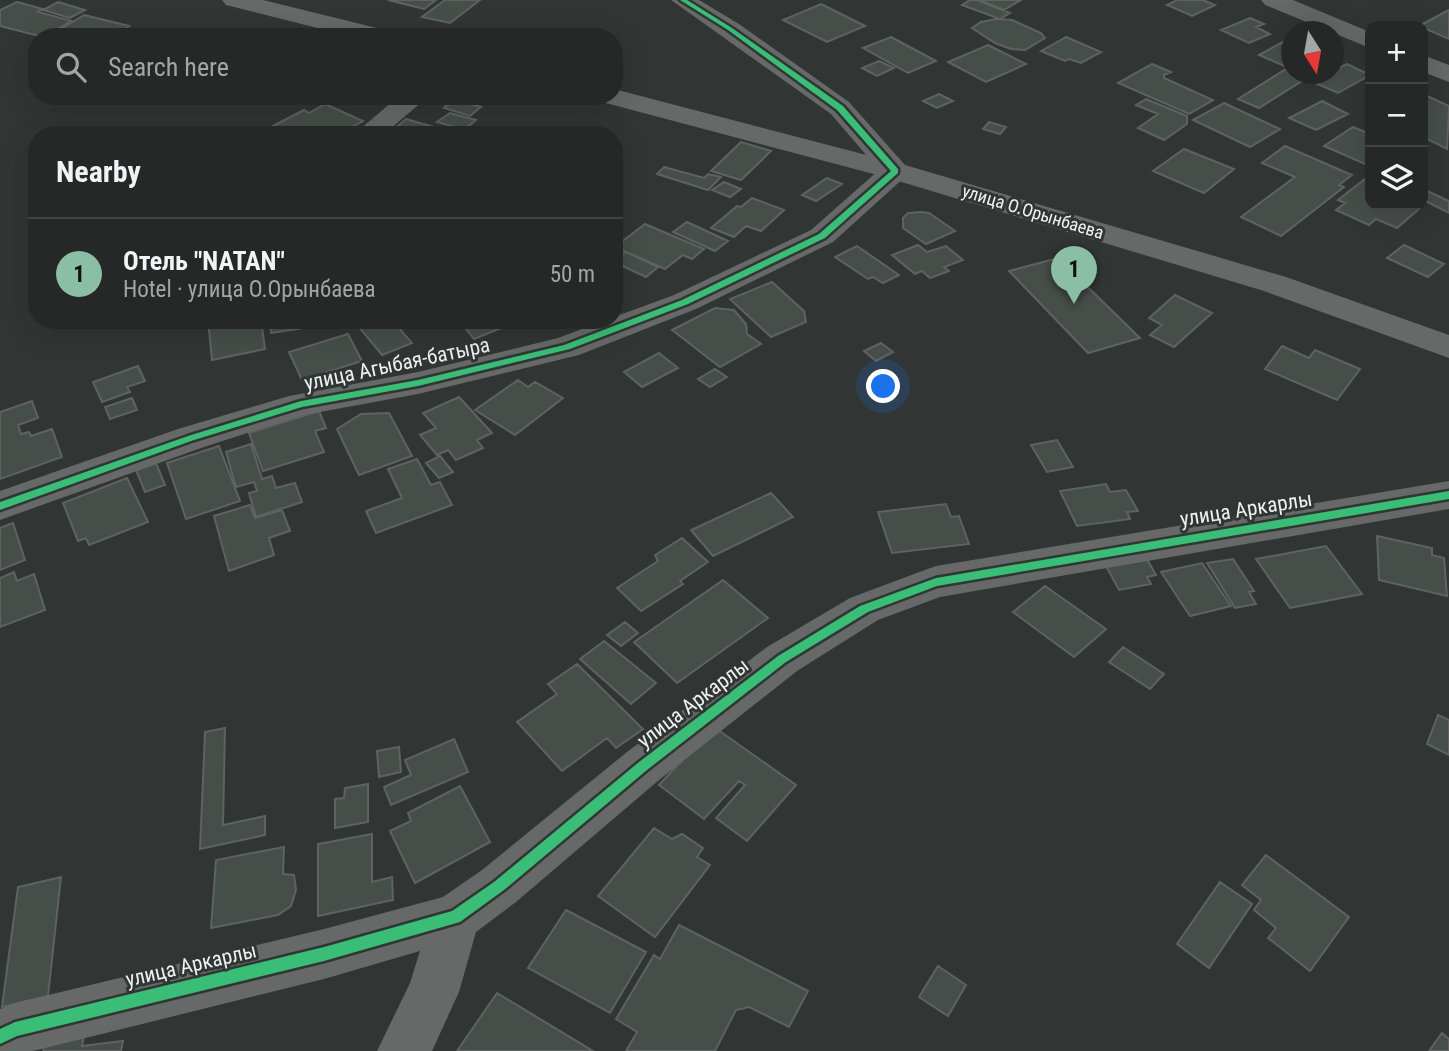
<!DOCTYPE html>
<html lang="en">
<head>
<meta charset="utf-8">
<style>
  :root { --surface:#252826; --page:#2d302e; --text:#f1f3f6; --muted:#a3a6a7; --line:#424443; --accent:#8abfa5 }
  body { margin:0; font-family:"Roboto Condensed",sans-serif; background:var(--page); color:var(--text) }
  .controls { position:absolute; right:21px; top:21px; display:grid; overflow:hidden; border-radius:14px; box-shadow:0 7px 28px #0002 }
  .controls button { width:63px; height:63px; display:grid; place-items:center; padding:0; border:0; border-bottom:2px solid var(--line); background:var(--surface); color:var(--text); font:35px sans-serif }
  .compass { position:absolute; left:1281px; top:21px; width:63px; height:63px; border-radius:50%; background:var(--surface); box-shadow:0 7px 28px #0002; rotate:169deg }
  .you { position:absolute; left:884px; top:387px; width:24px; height:24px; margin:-18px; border:5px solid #fff; border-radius:50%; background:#1a73e8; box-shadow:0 0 0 10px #1a73e833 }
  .badge { display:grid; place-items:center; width:46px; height:46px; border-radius:50%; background:var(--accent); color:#111; font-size:23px; font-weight:700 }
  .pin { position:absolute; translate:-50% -58px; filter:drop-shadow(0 2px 4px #0008) }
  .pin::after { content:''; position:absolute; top:37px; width:24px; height:21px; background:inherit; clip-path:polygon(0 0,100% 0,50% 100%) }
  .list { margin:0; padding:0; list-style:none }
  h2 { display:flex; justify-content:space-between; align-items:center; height:91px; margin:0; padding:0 28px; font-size:30px }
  h2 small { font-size:23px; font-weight:400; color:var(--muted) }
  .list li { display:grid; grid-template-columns:46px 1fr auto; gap:21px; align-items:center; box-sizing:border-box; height:112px; padding:0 28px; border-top:2px solid var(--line) }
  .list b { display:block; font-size:26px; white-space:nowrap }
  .list p { margin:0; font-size:23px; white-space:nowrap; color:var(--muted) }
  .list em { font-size:23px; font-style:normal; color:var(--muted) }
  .icon { flex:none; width:38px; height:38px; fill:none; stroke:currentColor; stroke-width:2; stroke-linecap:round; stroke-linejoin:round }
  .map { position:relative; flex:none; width:1449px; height:1051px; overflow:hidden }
  .search { position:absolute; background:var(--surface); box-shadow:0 7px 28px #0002; left:28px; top:28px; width:595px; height:77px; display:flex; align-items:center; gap:18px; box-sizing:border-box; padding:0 24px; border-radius:28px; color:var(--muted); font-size:26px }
  .panel { position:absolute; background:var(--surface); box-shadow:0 7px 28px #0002; left:28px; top:126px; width:595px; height:203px; border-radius:28px }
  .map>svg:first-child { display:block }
  .building { fill:#464e4a; stroke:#5f6261; stroke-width:2 }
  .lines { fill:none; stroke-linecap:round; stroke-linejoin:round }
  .minor { fill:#676868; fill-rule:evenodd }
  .tertiary { fill:#676868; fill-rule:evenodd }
  .cycleway-casing { stroke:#303633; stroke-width:5 }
  .cycleway { fill:#3abd76; fill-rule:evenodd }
  .labels { text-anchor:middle; stroke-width:6; stroke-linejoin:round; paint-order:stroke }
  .far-street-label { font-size:18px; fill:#eef2f0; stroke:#303633 }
  .street-label { font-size:21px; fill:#eef2f0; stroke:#303633 }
</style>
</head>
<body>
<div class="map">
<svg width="1449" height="1051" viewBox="0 0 1449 1051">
  <rect width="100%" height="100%" fill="#313533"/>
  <path class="building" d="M388,0H436L424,9Z
    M445,0H480L450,23L422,17Z
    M970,0H977L1010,13L1000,19L962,5Z
    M979,0H1021L1004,10Z
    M1177,0H1203L1215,5L1192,16L1167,5Z
    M17,2L43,9L38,12L72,21L43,37L0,26V10Z
    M58,2L85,10L70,18L43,10Z
    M821,4L865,26L827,42L783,20Z
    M1449,10V39L1419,26Z
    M84,15L129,26L112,37H59L64,34L56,32Z
    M1250,18L1264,24L1256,27L1270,34L1249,43L1221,30Z
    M996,19L1012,20L1041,33L1045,38L1025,50L1011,49L995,43L972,28L981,22Z
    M891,37L936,61L908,73L863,48Z
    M1066,37L1101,52L1081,63L1069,59L1065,61L1041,51Z
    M1292,37L1289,68L1259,55Z
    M988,45L1026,64L986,82L948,62Z
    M879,61L894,68L877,76L862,68Z
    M1152,64L1171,72L1164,75V78L1213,100L1189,114L1118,83Z
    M1347,64L1370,75L1338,93L1308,80L1321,74H1334V70Z
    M1286,69L1307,78L1259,108L1238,99Z
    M939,94L953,101L937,108L923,101Z
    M1423,94L1449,106L1447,149L1423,137Z
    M432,96H482L473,103L455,98L446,105L427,100Z
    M1146,99L1187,116V124L1164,140L1138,128L1158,114L1136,105Z
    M455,100L481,107L470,116L444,108Z
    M1322,101L1348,114L1316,130L1289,118Z
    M1224,103L1280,129L1250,147L1193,120Z
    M325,104L363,121L338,135L269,134L275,131L269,128L304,110L309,113Z
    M450,113L476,120L464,130L437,122Z
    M406,119L444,130L438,135H387Z
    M989,122L1006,127L1000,134L983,129Z
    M1353,127L1370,134V161L1365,164L1324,146Z
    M741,142L771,151L741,180L711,171Z
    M1285,146L1352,175L1339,185L1344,187L1281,236L1241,217L1295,177L1262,163Z
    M1184,149L1234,169L1204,193L1153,171Z
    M664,167L704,178L708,174L721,177L708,190L657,174Z
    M827,178L842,184L816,201L802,195Z
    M1365,179L1370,181V205H1416L1419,209L1397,228L1376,219L1369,225L1336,210L1345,203L1338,200Z
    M724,182L741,189L730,197L712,190Z
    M1423,189L1449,201V213L1423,200Z
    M752,198L784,210L761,231L746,226L734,237L711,228L737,206L741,207Z
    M922,212L929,213L955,231L926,244L903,228V218L908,213Z
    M687,222L728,241L715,251L673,232Z
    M645,224L704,249L692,259L683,255L665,269L615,247Z
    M918,245L927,252L946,246L963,260L944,267L949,271L930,278L922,271L915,274L892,255Z
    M1404,245L1444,264L1428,277L1387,258Z
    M857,246L899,275L883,283L873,277L868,279L835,257Z
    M626,252L658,267L646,277L614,262Z
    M1058,258L1140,338L1088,353L1009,271Z
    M772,282L804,311L806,322L771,337L730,299Z
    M1175,295L1212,313L1174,347L1150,335L1162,325L1149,318Z
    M715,308L734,310L746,324L747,334L761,344L720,367L672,330Z
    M208,320H261L265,349L212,360Z
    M271,320H304V328L271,333Z
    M369,320H392L412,343L382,355L357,325Z
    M459,320H521L474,339Z
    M348,334L362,361L302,380L289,352Z
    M881,343L893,352L876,361L864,351Z
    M1282,346L1309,358L1315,350L1360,369L1337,400L1265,369Z
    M659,353L678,368L642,387L624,372Z
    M138,366L145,381L127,387L130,392L102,402L93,382Z
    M715,369L727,377L710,387L698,379Z
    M518,380L528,387L535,382L563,398L515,435L475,410Z
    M459,397L492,433L477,440L483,448L456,460L448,450L437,455L420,435L436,428L423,413Z
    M132,398L137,410L110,419L105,407Z
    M32,401L38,418L18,425L21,434L29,432L31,436L52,429L62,457L0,479V412Z
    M319,411L326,428L315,431L324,452L263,471L249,433Z
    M389,413L412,456L359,475L337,429L361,414Z
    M1057,440L1073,467L1047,472L1031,445Z
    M251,444L262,479L272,476L276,488L295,483L302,502L256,517L249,493L257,491L254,482L236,487L226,452Z
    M219,446L240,501L186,519L167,463Z
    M440,456L453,472L439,478L426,463Z
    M417,459L431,485L440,482L452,505L376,533L366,511L402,498L388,469Z
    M156,463L165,485L145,492L136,470Z
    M127,478L148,522L89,545L86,538L78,541L63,503Z
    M1106,484L1110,492L1126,490L1138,511L1127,512L1130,519L1077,526L1060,491Z
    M771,493L793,517L713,556L691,530Z
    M946,504L951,517L959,516L969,544L892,553L878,512Z
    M250,505L255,518L282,510L290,531L269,538L274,555L229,571L214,516Z
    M13,523L25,560L0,570V528Z
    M1377,536L1432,548V555L1444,558L1447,596L1379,580Z
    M682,538L708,562L680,581L683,584L641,611L617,588L658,561L655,555Z
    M1326,546L1362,594L1290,608L1256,559Z
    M1147,559L1156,575L1147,577L1151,584L1119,590L1106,566Z
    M1233,559L1254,591L1249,592L1256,604L1235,608L1207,563Z
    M1202,563L1231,606L1190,616L1161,572Z
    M14,572L17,581L34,574L45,610L0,627V578Z
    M723,580L768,618L677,683L634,642Z
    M1045,586L1106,629L1074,657L1013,612Z
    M625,622L638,633L621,646L607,635Z
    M604,641L656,683L631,704L580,659Z
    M1123,647L1164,674L1150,689L1109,662Z
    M577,664L643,729L616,748L607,738L562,771L517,722L557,694L548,684Z
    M1438,715L1449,720V755L1427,744Z
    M714,727L796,785L747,841L716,818L745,785L739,781L704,819L659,785Z
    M225,728L223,825L265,816V835L200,849L205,732Z
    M454,739L468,772L391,805L384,787L411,775L405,760Z
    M399,747L401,772L379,777L377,751Z
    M368,784V822L335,828V799L344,798L345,788Z
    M460,786L490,842L415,883L390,831L411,821L408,813Z
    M654,828L672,839L682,834L703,848L697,857L710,865L655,937L598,896Z
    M372,834V882L392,877L393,900L318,916V844Z
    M284,847L283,874L294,875L296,890L291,906L278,915L211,928L216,860Z
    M1266,855L1349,917L1310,971L1268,938L1276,928L1254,910L1261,900L1242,885Z
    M61,877L48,996L2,1007L18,887Z
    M1220,882L1252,904L1209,968L1177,944Z
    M566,910L646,952L610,1013L528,968Z
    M679,925L808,991L789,1027L749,1007L736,1010L715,1051H626L637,1032L616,1019L654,955L660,959Z
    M938,966L966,985L948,1016L919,997Z
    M497,993L593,1051H457Z
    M85,1031L82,1046L123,1041L121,1051H43L46,1038Z
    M1442,1033L1449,1039V1051H1429Z"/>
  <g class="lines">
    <path class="minor" d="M671,0H699L739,24L849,102L905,165L909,171L905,177L833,242L696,309L579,355L418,394L304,415L204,447L0,520V491L178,429L289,396L418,372L558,338L606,320H614V317L674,295L811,230L879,170L831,114Z
      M399,96H429L383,135H353Z
      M1449,481V509L940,597L878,620L797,671L659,780L516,902L476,932L459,992L432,1051H377L410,983L420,951L324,979L33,1051H0V1009L15,1003L324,929L443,897L482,870L627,752L767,647L850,598L922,571L936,566Z"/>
    <path class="tertiary" d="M222,0H263L393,32L396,37H353L226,5Z
      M1261,0H1293L1370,32V48L1265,5Z
      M1423,55L1449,65V82L1423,72Z
      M614,89L905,165L1286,277L1449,335V358L1264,291L885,177L602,102L598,96H614Z"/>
    <g class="cycleway-casing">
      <path id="cycleway" d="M680,0H687L732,28L843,106L898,169V173L825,238L688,304L570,349L418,386L302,407L194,440L0,510V502L188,436L301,401L418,380L564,345L682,300L819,234L891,171L837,110L728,30Z
        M1449,491V499L937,586L868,612L786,662L647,770L504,890L460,922L324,961L17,1036L0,1044V1029L15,1022L324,947L452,911L494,882L639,762L778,656L860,606L936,578Z"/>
    </g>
    <use href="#cycleway" class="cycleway"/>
  </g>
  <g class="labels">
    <g class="far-street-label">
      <text transform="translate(1033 212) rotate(17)" y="6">улица О.Орынбаева</text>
    </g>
    <g class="street-label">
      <text transform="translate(397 364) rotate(-12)" y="7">улица Агыбая-батыра</text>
      <text transform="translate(1246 509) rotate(-9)" y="7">улица Аркарлы</text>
      <text transform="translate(693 703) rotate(-37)" y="7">улица Аркарлы</text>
      <text transform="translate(191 965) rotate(-13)" y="7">улица Аркарлы</text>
    </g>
  </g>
</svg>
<div class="controls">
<button>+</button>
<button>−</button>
<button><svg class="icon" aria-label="layers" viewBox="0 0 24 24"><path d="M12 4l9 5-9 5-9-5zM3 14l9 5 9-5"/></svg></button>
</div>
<svg class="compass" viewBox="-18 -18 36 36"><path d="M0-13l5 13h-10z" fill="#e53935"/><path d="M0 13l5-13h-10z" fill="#a3a6a7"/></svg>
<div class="you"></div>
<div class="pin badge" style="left:1074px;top:304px">1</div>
<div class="search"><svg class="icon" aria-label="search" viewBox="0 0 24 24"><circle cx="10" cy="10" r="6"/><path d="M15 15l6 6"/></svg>Search here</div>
<section class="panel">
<h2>Nearby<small></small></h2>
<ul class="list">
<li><span class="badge">1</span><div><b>Отель &quot;NATAN&quot;</b><p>Hotel · улица О.Орынбаева</p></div><em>50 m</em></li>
</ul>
</section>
</div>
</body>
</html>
